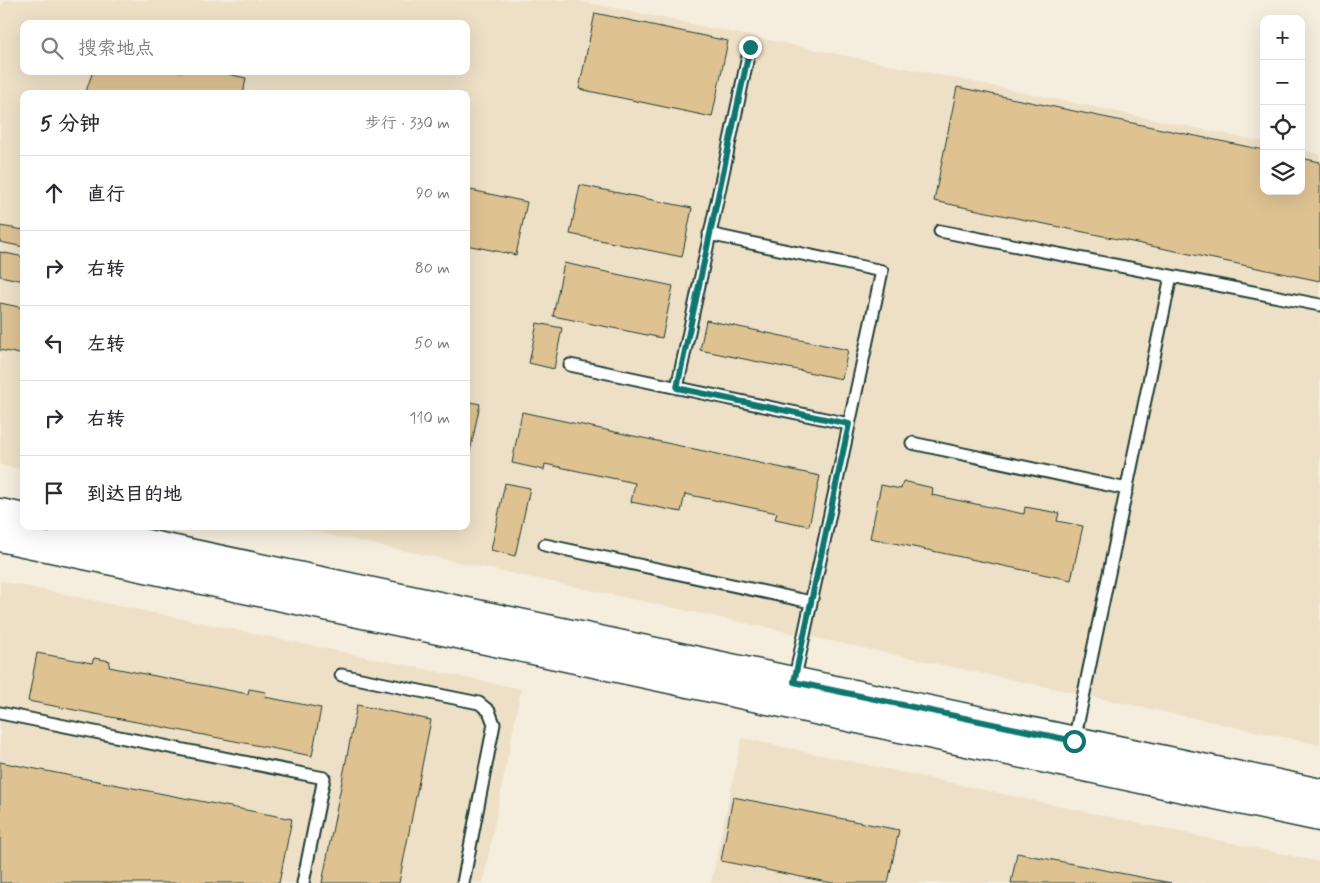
<!DOCTYPE html>
<html lang="zh">
<head>
<meta charset="utf-8">
<style>
  :root { --surface:#fff; --page:#f2f2f3; --text:#2b2b33; --muted:#7c7c81; --line:#e1e1e2 }
  body { margin:0; font-family:Mynerve,"LXGW WenKai TC",sans-serif; background:var(--page); color:var(--text) }
  .controls { position:absolute; right:15px; top:15px; display:grid; overflow:hidden; border-radius:10px; box-shadow:0 5px 20px #0002 }
  .controls button { width:45px; height:45px; display:grid; place-items:center; padding:0; border:0; border-bottom:1px solid var(--line); background:var(--surface); color:var(--text); font:25px sans-serif }
  .stop { position:absolute; width:15px; height:15px; margin:-11px; border:4px solid #0f766e; border-radius:50%; background:#fff }
  .stop.end { background:#0f766e; border-color:#fff; box-shadow:0 1px 5px #0008 }
  .list { margin:0; padding:0; list-style:none }
  h2 { display:flex; justify-content:space-between; align-items:center; height:65px; margin:0; padding:0 20px; font-size:21px }
  h2 small { font-size:16px; font-weight:400; color:var(--muted) }
  .list li { display:grid; grid-template-columns:32px 1fr auto; gap:15px; align-items:center; box-sizing:border-box; height:75px; padding:0 20px; border-top:1px solid var(--line) }
  .list b { display:block; font-size:19px; white-space:nowrap }
  .list em { font-size:16px; font-style:normal; color:var(--muted) }
  .icon { flex:none; width:28px; height:28px; fill:none; stroke:currentColor; stroke-width:2; stroke-linecap:round; stroke-linejoin:round }
  .map { position:relative; flex:none; width:1320px; height:883px; overflow:hidden }
  .search { position:absolute; background:var(--surface); box-shadow:0 5px 20px #0002; left:20px; top:20px; width:450px; height:55px; display:flex; align-items:center; gap:12px; box-sizing:border-box; padding:0 18px; border-radius:10px; color:var(--muted); font-size:19px }
  .panel { position:absolute; background:var(--surface); box-shadow:0 5px 20px #0002; left:20px; top:90px; width:450px; height:440px; border-radius:10px }
  .map>svg:first-child { display:block }
  .built { fill:#eee0c7; fill-rule:evenodd }
  .building { fill:#dec292; stroke:#1f3d34 }
  .lines { fill:none; stroke-linecap:round; stroke-linejoin:round }
  .lane-casing { stroke:#1f3d34; stroke-width:15 }
  .secondary-casing { stroke:#1f3d34; stroke-width:31 }
  .lane { stroke:#fff; stroke-width:11 }
  .secondary { stroke:#fff; stroke-width:28 }
  .route { stroke:#0f766e; stroke-width:6 }
</style>
</head>
<body>
<div class="map">
<svg width="1320" height="883" viewBox="0 0 1320 883">
  <rect width="100%" height="100%" fill="#f5edde"/>
  <filter id="ink" filterUnits="userSpaceOnUse"><feTurbulence type="fractalNoise" baseFrequency=".02" numOctaves="2"/><feDisplacementMap in="SourceGraphic" scale="10" xChannelSelector="R" yChannelSelector="G"/><feConvolveMatrix kernelMatrix="1 2 1 2 8 2 1 2 1" color-interpolation-filters="sRGB"/></filter>
  <g filter="url(#ink)">
    <path class="built" d="M5,0H575L1264,142V191H1301V150L1320,154V745L288,526H466V94H24V470L0,465V8ZM24,24H466V71H24Z
      M0,581L521,689L483,883H0Z
      M742,738L1320,862V883H711Z"/>
    <path class="building" d="M595,13L728,41L712,117L579,89Z
      M93,71H214L246,78L243,94H85Z
      M957,87L1264,150V191H1301V158L1320,162V281L934,201Z
      M580,185L692,208L682,257L570,234Z
      M466,189L527,202L516,255L466,245Z
      M0,226L24,230V247L0,242Z
      M0,252L24,257V281L0,276Z
      M564,263L673,286L662,338L553,316Z
      M0,303L24,308V355L0,350Z
      M706,320L848,350L842,379L700,350Z
      M537,323L562,328L554,369L529,363Z
      M466,401L480,404L470,452L466,451Z
      M522,412L820,476L809,526L775,519L777,513L685,494L681,512L631,502L635,483L545,464L544,470L512,463Z
      M903,481L933,488L932,495L1024,514L1025,507L1059,513L1057,521L1083,526L1071,580L870,538L881,485L901,489Z
      M505,483L530,488L515,556L491,550Z
      M37,653L92,663L94,658L110,661L109,667L248,694L249,689L266,692L265,697L321,708L312,756L28,701Z
      M357,705L431,720L399,883H322Z
      M0,762L292,819L279,883H0Z
      M733,797L899,830L888,883H832L721,861Z
      M1017,853L1171,883H1011Z"/>
    <g class="lines">
      <g class="lane-casing">
        <path id="lane" d="M940,231L1320,305
          M709,234L882,271L794,682
          M570,365L849,424
          M677,388L750,47
          M912,443L1127,489
          M545,545L811,602
          M341,675L479,703L489,711L494,724L463,883
          M0,713L324,778L303,883
          M1074,741L1171,276"/>
      </g>
      <g class="secondary-casing">
        <path id="secondary" d="M0,513L24,518
          M62,526L1320,793
          M0,537L1320,817"/>
      </g>
      <use href="#lane" class="lane"/>
      <use href="#secondary" class="secondary"/>
    </g>
  </g>
  <g class="lines" filter="url(#ink)">
    <path class="route" d="M750,47L677,388L849,424L794,682L1074,741"/>
  </g>
</svg>
<div class="controls">
<button>+</button>
<button>−</button>
<button><svg class="icon" aria-label="locate" viewBox="0 0 24 24"><circle cx="12" cy="12" r="6"/><path d="M12 2v4M12 18v4M2 12h4M18 12h4"/></svg></button>
<button><svg class="icon" aria-label="layers" viewBox="0 0 24 24"><path d="M12 4l9 5-9 5-9-5zM3 14l9 5 9-5"/></svg></button>
</div>
<div class="stop" style="left:1074px;top:741px"></div>
<div class="stop end" style="left:750px;top:47px"></div>
<div class="search"><svg class="icon" aria-label="search" viewBox="0 0 24 24"><circle cx="10" cy="10" r="6"/><path d="M15 15l6 6"/></svg>搜索地点</div>
<section class="panel">
<h2>5 分钟<small>步行 · 330 m</small></h2>
<ul class="list">
<li><svg class="icon" aria-label="ahead" viewBox="0 0 24 24"><path d="M12 20V5M6 11l6-6 6 6"/></svg><div><b>直行</b></div><em>90 m</em></li>
<li><svg class="icon" aria-label="right" viewBox="0 0 24 24"><path d="M7 20v-9h11M14 6l5 5-5 5"/></svg><div><b>右转</b></div><em>80 m</em></li>
<li><svg class="icon" aria-label="left" viewBox="0 0 24 24"><path d="M17 20v-9H6M10 6l-5 5 5 5"/></svg><div><b>左转</b></div><em>50 m</em></li>
<li><svg class="icon" aria-label="right" viewBox="0 0 24 24"><path d="M7 20v-9h11M14 6l5 5-5 5"/></svg><div><b>右转</b></div><em>110 m</em></li>
<li><svg class="icon" aria-label="arrive" viewBox="0 0 24 24"><path d="M6 21V4h12l-3 4 3 4H6"/></svg><div><b>到达目的地</b></div></li>
</ul>
</section>
</div>
</body>
</html>
